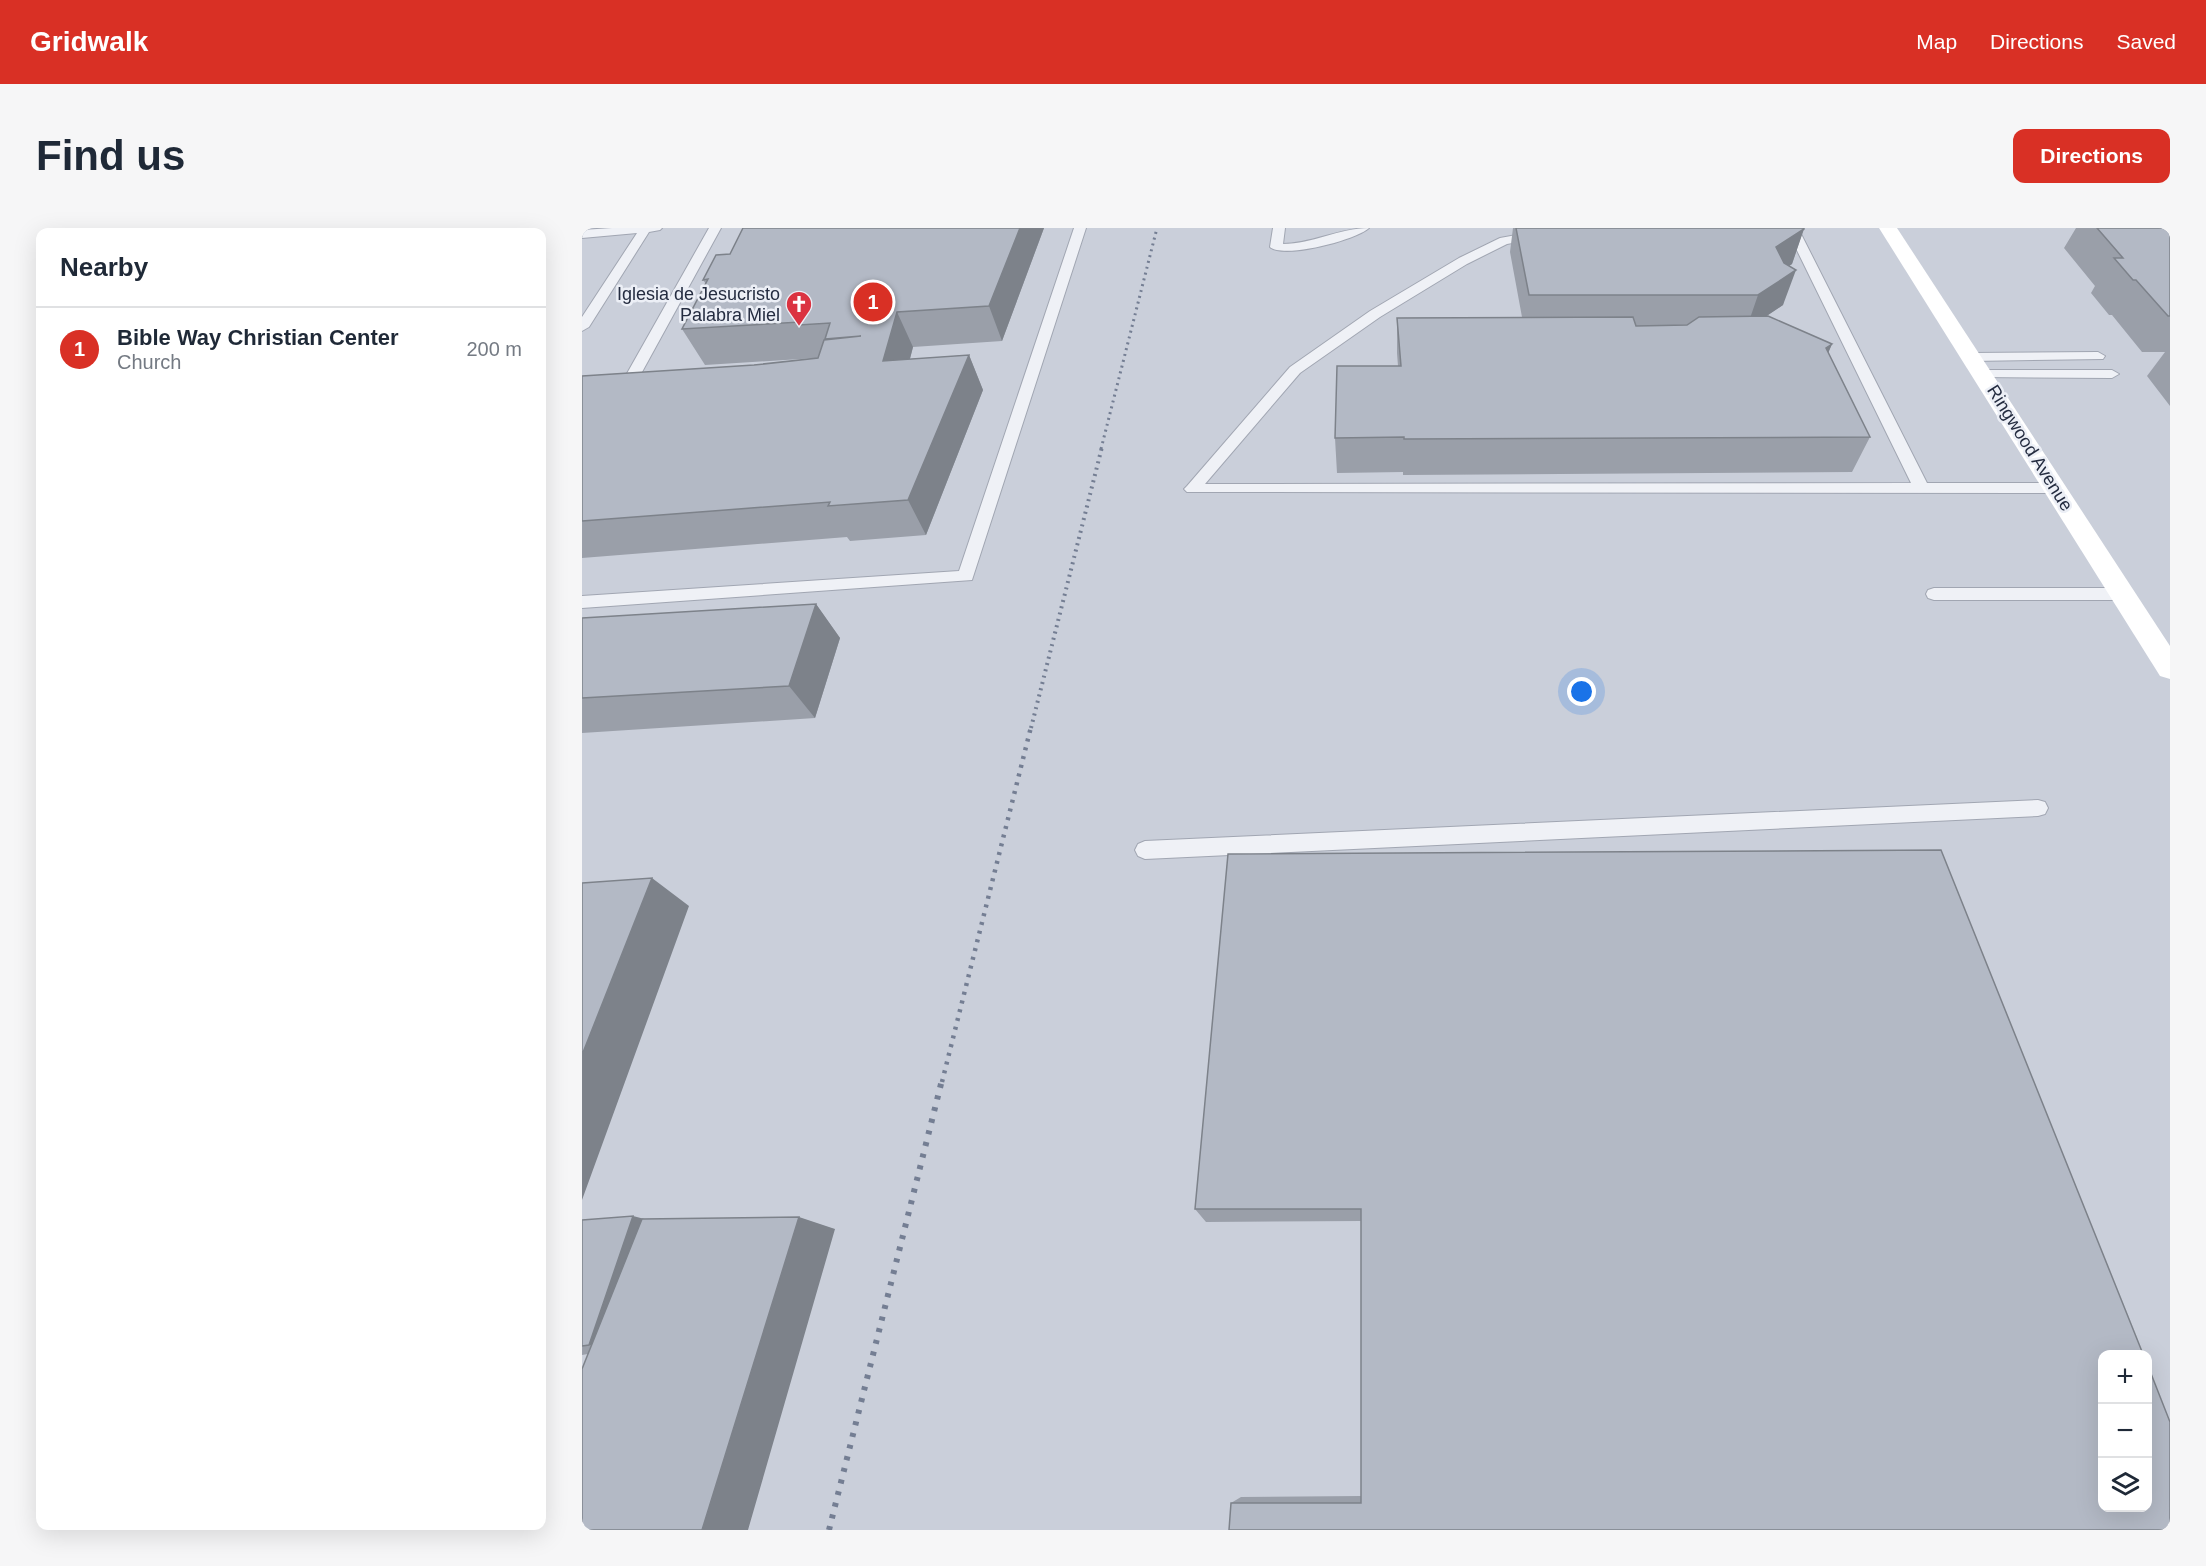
<!DOCTYPE html>
<html lang="en">
<head>
<meta charset="utf-8">
<style>
  :root { --surface:#fff; --page:#f6f6f7; --text:#1f2937; --muted:#747a83; --line:#e0e1e3; --accent:#d93025 }
  body { margin:0; font-family:Arial,sans-serif; background:var(--page); color:var(--text) }
  .controls { position:absolute; right:18px; bottom:18px; display:grid; overflow:hidden; border-radius:12px; box-shadow:0 6px 24px #0002 }
  .controls button { width:54px; height:54px; display:grid; place-items:center; padding:0; border:0; border-bottom:2px solid var(--line); background:var(--surface); color:var(--text); font:30px sans-serif }
  .you { position:absolute; left:1000px; top:464px; width:21px; height:21px; margin:-15px; border:4px solid #fff; border-radius:50%; background:#1a73e8; box-shadow:0 0 0 9px #1a73e833 }
  .badge { display:grid; place-items:center; width:39px; height:39px; border-radius:50%; background:var(--accent); color:#fff; font-size:20px; font-weight:700 }
  .pin { position:absolute; translate:-50% -50%; border:3px solid #fff; box-shadow:0 2px 6px #0006 }
  .list { margin:0; padding:0; list-style:none }
  h2 { display:flex; justify-content:space-between; align-items:center; height:78px; margin:0; padding:0 24px; font-size:26px }
  h2 small { font-size:20px; font-weight:400; color:var(--muted) }
  .list li { display:grid; grid-template-columns:39px 1fr auto; gap:18px; align-items:center; box-sizing:border-box; height:84px; padding:0 24px; border-top:2px solid var(--line) }
  .list b { display:block; font-size:22px; white-space:nowrap }
  .list p { margin:0; font-size:20px; white-space:nowrap; color:var(--muted) }
  .list em { font-size:20px; font-style:normal; color:var(--muted) }
  .icon { flex:none; width:33px; height:33px; fill:none; stroke:currentColor; stroke-width:2; stroke-linecap:round; stroke-linejoin:round }
  .map { position:relative; flex:none; width:1588px; height:1302px; overflow:hidden; border-radius:12px }
  header { display:flex; align-items:center; gap:36px; box-sizing:border-box; height:84px; padding:0 30px; background:var(--accent); color:#fff }
  header strong { font-size:28px }
  nav { display:flex; gap:33px; margin-inline-start:auto; font-size:21px }
  .intro { display:flex; align-items:center; justify-content:space-between; box-sizing:border-box; height:144px; padding:0 36px }
  h1 { margin:0; font-size:42px }
  .button { padding:15px 27px; border-radius:12px; background:var(--accent); color:#fff; font-size:21px; font-weight:700 }
  main { display:flex; gap:36px; padding:0 36px }
  aside { flex:1; background:var(--surface); border-radius:12px; box-shadow:0 6px 24px #0002 }
  .map>svg:first-child { display:block }
  .built { fill:#cacfda; fill-rule:evenodd }
  .lines { fill:none; stroke-linecap:round; stroke-linejoin:round }
  .lane-casing { stroke:#a1a6b2; stroke-width:2 }
  .lane { fill:#eff1f6; fill-rule:evenodd }
  .secondary { fill:#fff; fill-rule:evenodd }
  .rail-far3 { stroke:#747e93; stroke-width:3; stroke-dasharray:2 4; stroke-linecap:butt }
  .rail-far2 { stroke:#747e93; stroke-width:4; stroke-dasharray:2 4.5; stroke-linecap:butt }
  .rail-far1 { stroke:#747e93; stroke-width:4.5; stroke-dasharray:3 6; stroke-linecap:butt }
  .rail { stroke:#747e93; stroke-width:6; stroke-dasharray:4 8; stroke-linecap:butt }
  .wall { fill:#9a9fa9 }
  .shaded-wall { fill:#7d828a }
  .building { fill:#b3b9c5; stroke:#7d828a; stroke-width:1.5 }
  .labels { text-anchor:middle; stroke-width:5; stroke-linejoin:round; paint-order:stroke }
  .far-poi-label { font-size:18px; fill:#242c40; stroke:#eceff6; text-anchor:end }
  .far-street-label { font-size:18px; fill:#242c40; stroke:#eceff6 }
</style>
</head>
<body>
<header>
<strong>Gridwalk</strong>
<nav><a>Map</a><a>Directions</a><a>Saved</a></nav>
</header>
<div class="intro"><h1>Find us</h1><a class="button">Directions</a></div>
<main>
<aside>
<h2>Nearby<small></small></h2>
<ul class="list">
<li><span class="badge">1</span><div><b>Bible Way Christian Center</b><p>Church</p></div><em>200 m</em></li>
</ul>
</aside>
<div class="map">
<svg width="1588" height="1302" viewBox="0 0 1588 1302">
  <rect width="100%" height="100%" fill="#dce0e8"/>
  <path class="built" d="M3,0H1588V1302H0V4ZM1520,1126H1566V1280H1520Z"/>
  <g class="lines">
    <g class="lane-casing">
      <path id="lane" d="M30,0H80L78,2L67,4L7,99L0,103V89L55,5L0,10V2Z
        M127,0H139L54,155L37,164L0,168V160L33,156L43,149Z
        M492,0H504L390,352L0,380V368L377,343Z
        M691,0H703L701,16C731,16 757,0 787,0C774,12 702,31 688,19Z
        M972,0H996L990,4L925,16L885,36L798,89L718,145L623,256L1329,255L1204,0H1216L1345,255H1474L1482,260L1474,265L605,264L602,261L605,258L708,139L788,83L877,30L918,10Z
        M1516,124L1523,128L1521,131L1389,133L1382,129L1389,125Z
        M1401,142H1530L1537,146L1530,150L1396,149L1394,146L1396,143Z
        M1352,360H1540L1546,362L1548,366L1546,370L1540,372H1352L1346,370L1344,366L1346,362Z
        M1456,572L1463,574L1466,580L1463,586L1456,588L563,631L556,628L553,622L556,616L563,613Z"/>
    </g>
    <use href="#lane" class="lane"/>
    <path class="secondary" d="M1297,0H1315L1588,418V451L1578,448Z"/>
    <path class="rail-far3" d="M519,221L575,0"/>
    <path class="rail-far2" d="M449,500L520,219"/>
    <path class="rail-far1" d="M360,854L449,499"/>
    <path class="rail" d="M247,1302L360,852"/>
  </g>
  <path class="wall" d="M462,0L420,113L331,119L328,131L387,127L401,162L344,307L268,313L265,309L0,330V148L172,137L234,130L123,137L100,101L124,56L121,52L148,26Z
    M931,0H1222L1210,36L1207,38L1201,77L1184,88L1250,116L1246,125L1288,209L1270,244L821,247V244L755,245L753,210L816,138L815,125V90L940,89L928,24Z
    M1494,0H1588V178L1565,148L1583,124H1560L1530,87H1527L1509,65L1513,58L1482,20Z
    M234,376L258,410L233,490L0,505V390Z
    M646,626L1588,1302L649,1275L659,1269L779,1268V993L624,994L613,981Z
    M63,991L253,1001L6,1126L0,1127V992Z"/>
  <path class="shaded-wall" d="M438,0H462L420,113L407,78Z
    M1222,1L1210,36L1182,54L1194,19Z
    M1214,42L1201,77L1164,102L1176,67Z
    M315,84L331,119L318,168L301,133Z
    M1250,116L1235,151L1244,120Z
    M387,127L401,162L344,307L326,272Z
    M234,376L258,410L233,490L207,458Z
    M70,650L107,678L0,972V827Z
    M51,988L97,1000L60,1121L7,1117Z
    M217,989L253,1001L166,1302H120Z"/>
  <path class="building" d="M161,0H438L407,78L315,84L301,133L387,127L326,272L246,278L248,274L0,293V148L172,137L236,130L242,112L279,108L243,111L248,95L217,97L218,94L100,101L126,51L121,52L134,27L148,26Z
    M934,0H1222V1L1194,19L1202,35L1214,42L1176,67H947Z
    M1515,0H1588V88H1586L1554,52H1551L1532,30H1541Z
    M1186,88L1250,116L1244,120L1288,209L822,211V209L753,210L755,138H819L815,90L1051,89L1054,98L1105,97L1117,89Z
    M234,376L207,458L0,470V390Z
    M1359,622L1561,1126H1521V1280H1566V1138L1588,1194V1302H647L649,1275H779V981H613L646,626Z
    M70,650L0,827V655Z
    M51,988L7,1117L0,1118V992Z
    M217,989L120,1302H0V1141L60,991Z"/>
  <defs>
    <g id="church-pin" transform="scale(1.35)"><path d="M0 17L-7.5 6A9.5 9.5 0 1 1 7.5 6Z" fill="#db3341" stroke="#eceff6"/><path d="M-1.2-6h2.4v3.5h3.3v2.4h-3.3V6h-2.4V-.1h-3.3v-2.4h3.3Z" fill="#fff"/></g>
  </defs>
  <g fill-rule="evenodd">
    <use href="#church-pin" x="217" y="76"/>
  </g>
  <g class="labels">
    <g class="far-poi-label">
      <text x="198" y="72">Iglesia de Jesucristo<tspan x="198" dy="21">Palabra Miel</tspan></text>
    </g>
    <g class="far-street-label">
      <text transform="translate(1448 220) rotate(58)" y="6">Ringwood Avenue</text>
    </g>
  </g>
</svg>
<div class="controls">
<button>+</button>
<button>−</button>
<button><svg class="icon" aria-label="layers" viewBox="0 0 24 24"><path d="M12 4l9 5-9 5-9-5zM3 14l9 5 9-5"/></svg></button>
</div>
<div class="you"></div>
<div class="pin badge" style="left:291px;top:74px">1</div>
</div>
</main>
</body>
</html>
